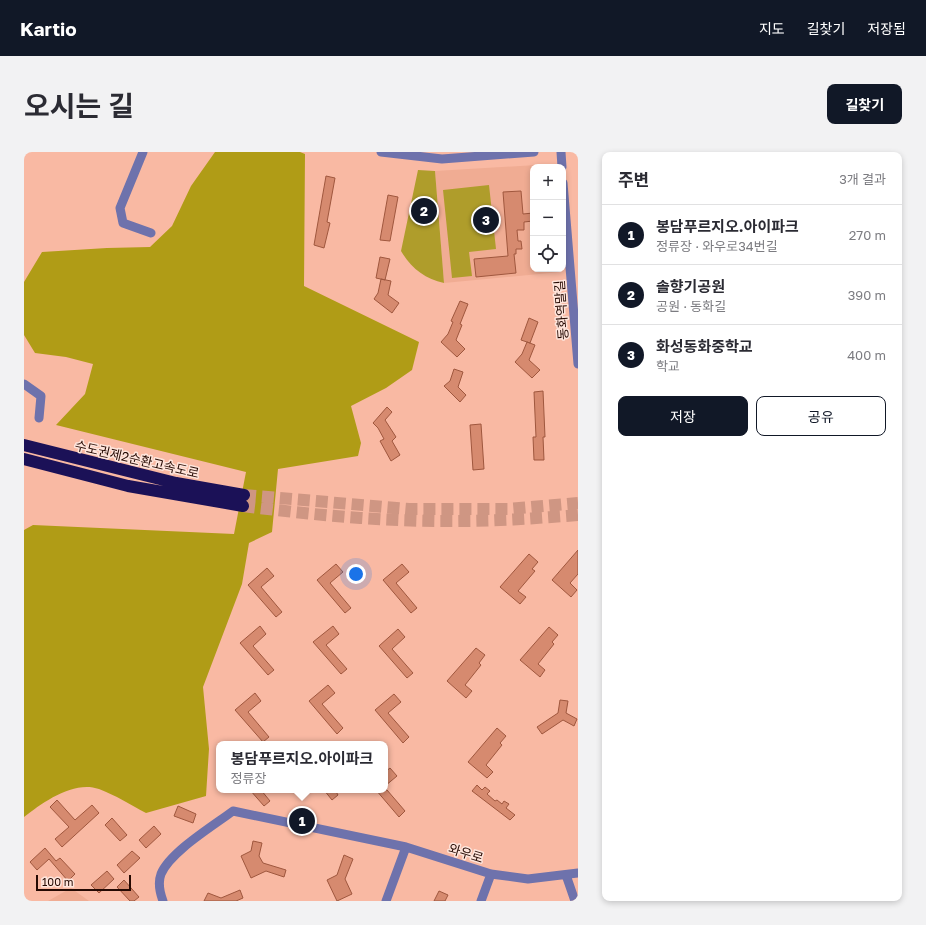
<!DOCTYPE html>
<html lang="ko">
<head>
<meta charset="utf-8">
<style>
  :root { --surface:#fff; --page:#f2f2f3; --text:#2b2b33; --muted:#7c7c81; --line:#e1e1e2; --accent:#111827 }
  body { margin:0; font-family:"Golos Text","Noto Sans KR",sans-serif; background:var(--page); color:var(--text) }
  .controls { position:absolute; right:12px; top:12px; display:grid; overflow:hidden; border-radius:8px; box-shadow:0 2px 6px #0003 }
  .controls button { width:36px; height:36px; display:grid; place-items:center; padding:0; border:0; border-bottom:1px solid var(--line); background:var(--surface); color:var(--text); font:20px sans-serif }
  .scale { position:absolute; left:12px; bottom:10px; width:95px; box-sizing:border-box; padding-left:4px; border:2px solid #250902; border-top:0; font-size:11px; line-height:14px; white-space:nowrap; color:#250902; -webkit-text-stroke:3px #fee5dc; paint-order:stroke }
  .you { position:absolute; left:332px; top:422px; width:14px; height:14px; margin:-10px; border:3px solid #fff; border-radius:50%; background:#1a73e8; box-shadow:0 0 0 6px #1a73e833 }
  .badge { display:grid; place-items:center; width:26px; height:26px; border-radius:50%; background:var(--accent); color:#fff; font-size:13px; font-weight:700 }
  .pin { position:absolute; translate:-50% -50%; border:2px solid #fff; box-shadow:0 1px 4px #0006 }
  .popup { position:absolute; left:192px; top:589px; width:172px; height:52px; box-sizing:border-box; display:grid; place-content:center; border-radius:8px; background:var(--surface); filter:drop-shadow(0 1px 3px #0005); font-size:13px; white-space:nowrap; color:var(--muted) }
  .popup b { font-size:15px; color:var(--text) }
  .popup::after { content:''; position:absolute; left:50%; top:100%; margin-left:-8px; border:8px solid transparent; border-top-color:var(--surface) }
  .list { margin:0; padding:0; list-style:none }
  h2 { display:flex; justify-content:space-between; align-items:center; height:52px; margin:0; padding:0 16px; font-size:17px }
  h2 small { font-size:13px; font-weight:400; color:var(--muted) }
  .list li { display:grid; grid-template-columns:26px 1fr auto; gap:12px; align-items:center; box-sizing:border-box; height:60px; padding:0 16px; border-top:1px solid var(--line) }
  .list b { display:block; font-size:15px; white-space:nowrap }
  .list p { margin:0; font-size:13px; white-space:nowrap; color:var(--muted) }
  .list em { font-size:13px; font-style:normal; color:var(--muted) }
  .actions { display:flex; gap:8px; padding:12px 16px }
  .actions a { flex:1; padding:9px 0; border:1px solid var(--accent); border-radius:8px; text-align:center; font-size:14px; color:var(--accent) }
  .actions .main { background:var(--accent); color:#fff }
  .icon { flex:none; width:22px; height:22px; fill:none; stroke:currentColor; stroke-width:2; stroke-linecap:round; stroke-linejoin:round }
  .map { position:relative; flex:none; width:554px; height:749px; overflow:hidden; border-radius:8px }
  header { display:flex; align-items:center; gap:24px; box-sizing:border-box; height:56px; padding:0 20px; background:var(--accent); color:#fff }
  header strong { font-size:19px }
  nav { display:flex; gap:22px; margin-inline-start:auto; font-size:14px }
  .intro { display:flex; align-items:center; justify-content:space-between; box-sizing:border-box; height:96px; padding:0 24px }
  h1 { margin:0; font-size:28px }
  .button { padding:10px 18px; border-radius:8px; background:var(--accent); color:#fff; font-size:14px; font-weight:700 }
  main { display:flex; gap:24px; padding:0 24px }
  aside { flex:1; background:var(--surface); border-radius:8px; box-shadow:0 2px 6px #0003 }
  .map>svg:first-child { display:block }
  .built { fill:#f0ac93 }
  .green { fill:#af9d2b }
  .forest { fill:#b09c16 }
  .building { fill:#d68a6f; stroke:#9f573e }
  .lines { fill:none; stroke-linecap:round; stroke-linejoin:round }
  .highway-tunnel { stroke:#cf9683; stroke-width:12; stroke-dasharray:12 6; stroke-linecap:butt }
  .minor { stroke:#6e72ac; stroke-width:9 }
  .highway { stroke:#1b1157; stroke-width:12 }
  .labels { text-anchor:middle; stroke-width:3; stroke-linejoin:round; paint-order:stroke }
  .street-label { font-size:13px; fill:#250902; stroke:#fee5dc }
</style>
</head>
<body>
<header>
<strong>Kartio</strong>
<nav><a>지도</a><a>길찾기</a><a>저장됨</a></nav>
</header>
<div class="intro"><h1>오시는 길</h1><a class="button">길찾기</a></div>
<main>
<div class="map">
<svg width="554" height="749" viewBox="0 0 554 749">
  <rect width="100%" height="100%" fill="#f9b9a3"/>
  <path class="built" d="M528,12L529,15H509V117H536V120L420,131L411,19Z
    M47,736L65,749H24Z"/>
  <path class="green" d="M394,18L411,19L420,131C401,127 387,116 377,99Z
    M465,33L472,97L445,100L448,124L428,126L419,38Z"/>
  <path class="forest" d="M191,0H276L281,2L280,134L395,190L388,218L362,236L327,254L337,291L334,304L254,317L248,380L225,391L218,432L179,535L185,597L182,644L122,661C107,653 91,643 75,637C50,628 19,650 0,665V378L9,373L210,382L222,320L32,273L61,242L69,212L42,205L11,201L0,183V130L18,100L83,96L126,95L148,74L167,34Z"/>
  <path class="building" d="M302,24L311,26L303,70L306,71L300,96L290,93Z
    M497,39L499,62L509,61V69L500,70V78H493L494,89H497L498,97H492V102H490L492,121L452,125L450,107L484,104L479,40Z
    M364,43L374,45L366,89L356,88Z
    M356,105L366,107L361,128L352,126Z
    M357,127L367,129L364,143L375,151L368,161L350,147L354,141Z
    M436,149L444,152L436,172L438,173L432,188L441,197L433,205L417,190L424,182L429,170L427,169Z
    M505,166L514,170L506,191L497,188Z
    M503,190L511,193L505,208L516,218L508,226L491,210L498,202Z
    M430,217L439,220L434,235L442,243L436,250L420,234L426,229Z
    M519,239L521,285H519L520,308H510L509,285H512L510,240Z
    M363,255L368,260L361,268L372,285L368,289L376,303L367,309L356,289L360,287L354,276L349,271Z
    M457,272L460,317L449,318L446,273Z
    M554,398V422L546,431L553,438L547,445L528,428Z
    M505,402L514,410L508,417L511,419L494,439L502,445L496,452L476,435Z
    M312,412L319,420L306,431L327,456L321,461L293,428Z
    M378,412L385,420L372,431L393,456L387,461L359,428Z
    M243,416L250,424L237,435L258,460L252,465L224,433Z
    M236,474L242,482L229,494L250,518L244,523L216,491Z
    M309,474L315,482L302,493L323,517L317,522L289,490Z
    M525,475L534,483L528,490L530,492L514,512L521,518L516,525L496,508Z
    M374,477L381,485L368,497L389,521L383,526L355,494Z
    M452,496L461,503L455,511L457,513L441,533L448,539L442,546L423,529Z
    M304,533L311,541L298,552L319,576L313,582L285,549Z
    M231,541L237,549L224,560L245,585L239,590L211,558Z
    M370,542L377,550L364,561L385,585L379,591L351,558Z
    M536,548L544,549L542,561L553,567L550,574L539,568L518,582L513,575L534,561Z
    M473,576L482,584L476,591L478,593L462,613L469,620L463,626L444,610Z
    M366,616L373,624L361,634V620Z
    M453,633L458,638L461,635L466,639L463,642L471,649L473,648L478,652L480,649L485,652L482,656L491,663L486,668L448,639Z
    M226,638H237L246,649L240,654Z
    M300,638H311L314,643L308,648Z
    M352,638H363L381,659L375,665Z
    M33,648L51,668L68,653L75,661L38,695L31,687L45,675L26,655Z
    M154,654L172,662L169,671L150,664Z
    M88,666L103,683L96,689L81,673Z
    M130,674L137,682L122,696L115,688Z
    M229,689L238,691L235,704L239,711L262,718L260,725L242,719L227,726L217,704L227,699Z
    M21,696L32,709L36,706L51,722L44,729L25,707L13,718L6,710Z
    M108,699L116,706L100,721L93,713Z
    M320,703L329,707L321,727L328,742L313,749L303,728L313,723Z
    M83,719L90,727L75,741L67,733Z
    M100,728L115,745L110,749H106L93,735Z
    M216,738L219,746L212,749H180L184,741L197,746Z
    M415,739L424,743L421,749H410Z"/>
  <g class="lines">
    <path class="highway-tunnel" d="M220,343L385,357H484L554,351
      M219,354C290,363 363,370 435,369C475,369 514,366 554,363"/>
    <path class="minor" d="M119,0L96,56L99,71L127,81
      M357,0L418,7L510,0
      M537,0L538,15
      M539,31L554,212
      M0,232L17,244L15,266
      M542,723L551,749
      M139,749C136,741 134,730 137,722C146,700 189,674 209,659L382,695
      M362,749L382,695L467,722L504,727L554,721
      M457,749L467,722"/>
    <path class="highway" d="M0,293L152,331L220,343
      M0,307L104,334L219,354"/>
  </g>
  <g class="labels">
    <g class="street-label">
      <text transform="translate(537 158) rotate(-94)" y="5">동화역말길</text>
      <text transform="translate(113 307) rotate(13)" y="5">수도권제2순환고속도로</text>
      <text transform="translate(442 701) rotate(17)" y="5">와우로</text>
    </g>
  </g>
</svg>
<div class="controls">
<button>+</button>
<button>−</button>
<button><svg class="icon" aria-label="locate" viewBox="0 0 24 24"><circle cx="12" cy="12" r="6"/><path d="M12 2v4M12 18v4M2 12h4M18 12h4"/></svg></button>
</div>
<div class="scale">100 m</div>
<div class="you"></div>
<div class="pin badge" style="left:278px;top:669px">1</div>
<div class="popup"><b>봉담푸르지오.아이파크</b>정류장</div>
<div class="pin badge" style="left:400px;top:59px">2</div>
<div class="pin badge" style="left:462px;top:68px">3</div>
</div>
<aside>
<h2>주변<small>3개 결과</small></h2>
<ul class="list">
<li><span class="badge">1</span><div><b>봉담푸르지오.아이파크</b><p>정류장 · 와우로34번길</p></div><em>270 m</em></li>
<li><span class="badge">2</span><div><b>솔향기공원</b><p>공원 · 동화길</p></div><em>390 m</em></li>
<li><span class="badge">3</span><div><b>화성동화중학교</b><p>학교</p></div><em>400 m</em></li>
</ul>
<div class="actions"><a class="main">저장</a><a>공유</a></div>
</aside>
</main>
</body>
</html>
